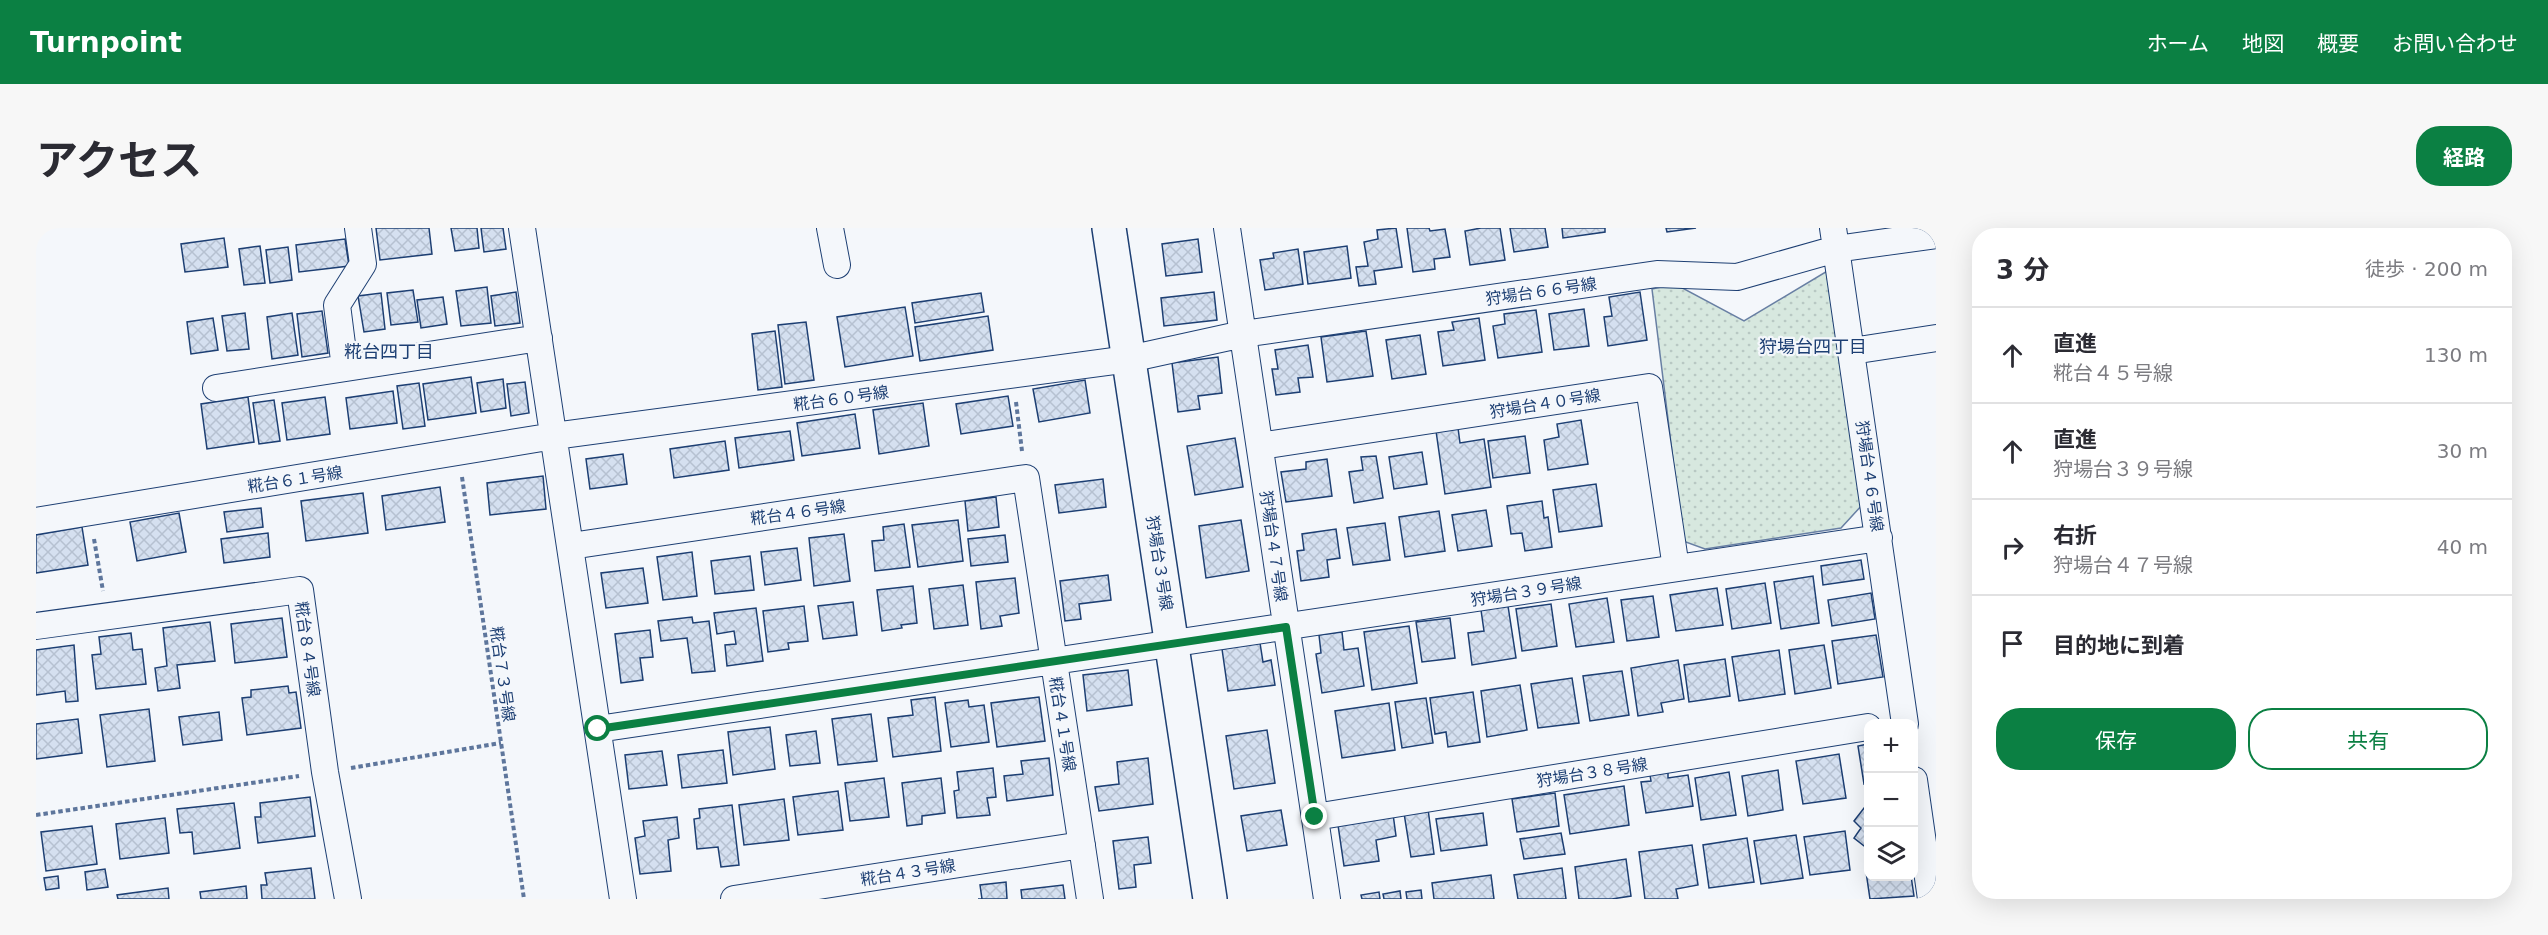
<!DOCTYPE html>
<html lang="ja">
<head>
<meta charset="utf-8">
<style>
  :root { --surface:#fff; --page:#f7f7f7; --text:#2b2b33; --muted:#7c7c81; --line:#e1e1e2; --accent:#0b8043 }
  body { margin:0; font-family:"DejaVu Sans","Noto Sans JP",sans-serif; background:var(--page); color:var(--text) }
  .controls { position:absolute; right:18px; bottom:18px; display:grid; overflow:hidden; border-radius:12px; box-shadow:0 6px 24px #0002 }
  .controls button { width:54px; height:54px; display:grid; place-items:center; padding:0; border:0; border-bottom:2px solid var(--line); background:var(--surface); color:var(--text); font:30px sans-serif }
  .stop { position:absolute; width:18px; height:18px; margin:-14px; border:4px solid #0b8043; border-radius:50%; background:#fff }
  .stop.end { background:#0b8043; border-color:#fff; box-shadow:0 2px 6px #0008 }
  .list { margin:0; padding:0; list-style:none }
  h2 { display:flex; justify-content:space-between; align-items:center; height:78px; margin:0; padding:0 24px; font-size:26px }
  h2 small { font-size:20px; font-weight:400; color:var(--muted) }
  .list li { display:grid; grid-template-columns:39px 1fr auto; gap:18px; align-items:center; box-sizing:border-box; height:96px; padding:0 24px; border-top:2px solid var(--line) }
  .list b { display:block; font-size:22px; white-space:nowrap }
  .list p { margin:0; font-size:20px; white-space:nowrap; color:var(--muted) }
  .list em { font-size:20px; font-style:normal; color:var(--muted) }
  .actions { display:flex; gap:12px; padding:18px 24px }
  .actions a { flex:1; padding:14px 0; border:2px solid var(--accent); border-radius:24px; text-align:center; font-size:21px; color:var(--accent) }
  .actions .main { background:var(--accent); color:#fff }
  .icon { flex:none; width:33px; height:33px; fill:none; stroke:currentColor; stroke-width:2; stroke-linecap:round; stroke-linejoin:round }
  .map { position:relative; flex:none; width:1900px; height:671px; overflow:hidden; border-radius:24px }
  header { display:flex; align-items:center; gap:36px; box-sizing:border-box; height:84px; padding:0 30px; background:var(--accent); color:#fff }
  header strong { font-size:28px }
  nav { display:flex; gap:33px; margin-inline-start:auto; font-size:21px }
  .intro { display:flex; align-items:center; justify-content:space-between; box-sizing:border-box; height:144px; padding:0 36px }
  h1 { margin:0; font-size:42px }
  .button { padding:15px 27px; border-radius:24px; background:var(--accent); color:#fff; font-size:21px; font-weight:700 }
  main { display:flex; gap:36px; padding:0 36px }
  aside { flex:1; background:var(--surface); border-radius:24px; box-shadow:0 6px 24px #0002 }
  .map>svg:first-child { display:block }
  .park { fill:url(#park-dots); stroke:#687fa3; stroke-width:1.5 }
  .building { fill:url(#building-cross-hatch); stroke:#1d3f73; stroke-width:1.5 }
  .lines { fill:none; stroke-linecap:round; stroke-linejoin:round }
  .street-casing { stroke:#1d3f73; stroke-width:28 }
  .secondary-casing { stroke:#1d3f73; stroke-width:36 }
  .path { stroke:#5e769c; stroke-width:4; stroke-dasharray:4.5 3; stroke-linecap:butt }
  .street { stroke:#f4f7fb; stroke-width:26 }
  .secondary { stroke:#f4f7fb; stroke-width:33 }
  .route { stroke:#0b8043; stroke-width:8 }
  .labels { text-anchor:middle; stroke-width:4.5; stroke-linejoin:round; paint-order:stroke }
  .street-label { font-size:16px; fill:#1d3f73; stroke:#f4f7fb }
  .neighbourhood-label { font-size:18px; fill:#1d3f73; stroke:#f4f7fb }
</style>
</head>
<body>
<header>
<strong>Turnpoint</strong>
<nav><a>ホーム</a><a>地図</a><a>概要</a><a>お問い合わせ</a></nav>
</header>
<div class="intro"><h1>アクセス</h1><a class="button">経路</a></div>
<main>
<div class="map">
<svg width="1900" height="671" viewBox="0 0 1900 671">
  <defs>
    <pattern id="park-dots" width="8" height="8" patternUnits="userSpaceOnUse" patternTransform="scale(1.5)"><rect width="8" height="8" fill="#d7e8df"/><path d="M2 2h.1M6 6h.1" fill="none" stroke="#b8c8c3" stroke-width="1.8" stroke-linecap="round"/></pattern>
    <pattern id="building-cross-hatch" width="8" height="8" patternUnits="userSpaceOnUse" patternTransform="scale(1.5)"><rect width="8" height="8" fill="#d5e0f0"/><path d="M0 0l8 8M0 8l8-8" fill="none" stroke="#b6c1d1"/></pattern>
  </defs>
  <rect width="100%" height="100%" fill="#f4f7fb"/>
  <path class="park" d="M1793,42L1827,276L1805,300L1669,321L1647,313L1616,61L1639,56L1708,93Z"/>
  <path class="building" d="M340,0H393L396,26L344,32Z
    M415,0H441L443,20L419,23Z
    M445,0H467L470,21L448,24Z
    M1360,0L1366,39L1338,43L1340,56L1323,58L1320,39L1332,38L1328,14L1342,11L1341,2Z
    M1371,0H1393L1394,3L1409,1L1414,29L1398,31L1399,41L1377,44Z
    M1445,0H1464L1469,32L1434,37L1429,3Z
    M1474,0H1509L1512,19L1478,24Z
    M1526,0H1569V4L1527,10Z
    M1630,0H1660L1631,4Z
    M188,10L192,39L149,44L145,16Z
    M309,11L313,38L263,44L260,17Z
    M1162,11L1166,44L1130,48L1126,16Z
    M224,18L229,55L208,57L203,21Z
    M1311,18L1315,50L1272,56L1268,24Z
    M252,19L256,52L234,55L230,22Z
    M1262,21L1267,56L1229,62L1224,32L1238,30L1237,25Z
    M451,59L455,95L425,98L420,63Z
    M377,62L382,94L355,97L351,65Z
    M480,64L484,95L459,98L455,68Z
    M1178,64L1181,92L1128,98L1125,70Z
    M1604,64L1611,112L1572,118L1568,89L1576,88L1573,69Z
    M345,65L349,101L328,104L322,68Z
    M945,65L948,84L879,95L876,75Z
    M407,69L411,96L385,100L381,72Z
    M869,79L877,128L809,139L801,89Z
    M1548,81L1553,118L1518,122L1513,86Z
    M1500,82L1506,124L1462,130L1457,98L1469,96L1468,86Z
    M286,83L292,125L266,129L261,86Z
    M209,85L213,121L191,123L186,88Z
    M256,85L262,127L236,131L231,89Z
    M952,88L957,122L884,133L879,99Z
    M177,90L182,122L155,126L151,94Z
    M1443,90L1449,132L1407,138L1402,104L1418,102L1416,94Z
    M770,94L778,152L749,156L742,97Z
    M739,103L746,159L722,162L716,106Z
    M1330,103L1337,148L1291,154L1285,109Z
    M1384,107L1390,146L1356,151L1350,112Z
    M1272,117L1277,149L1262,150L1264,164L1240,167L1236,141H1242L1239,122Z
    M1182,129L1186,165L1162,168L1164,181L1142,184L1136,135Z
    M435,149L440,185L392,192L387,156Z
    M467,151L470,180L445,184L441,155Z
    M1049,152L1054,185L1003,194L997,161Z
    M489,154L493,185L475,188L471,156Z
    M383,155L389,198L367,201L361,158Z
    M357,163L361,195L314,201L310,170Z
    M972,168L977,198L925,206L920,176Z
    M212,169L218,214L171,221L165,176Z
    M289,169L294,206L251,212L246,175Z
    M238,172L244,213L223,216L217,175Z
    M887,175L893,218L843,226L837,182Z
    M819,186L824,220L766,228L761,195Z
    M1545,192L1552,236L1512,242L1508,212L1523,209L1521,196Z
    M1422,200L1424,215L1448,211L1455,259L1409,266L1400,203Z
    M754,203L758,232L703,240L699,210Z
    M1489,208L1494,245L1457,250L1452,213Z
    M1199,210L1207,259L1159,267L1151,218Z
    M689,213L693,242L638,250L634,221Z
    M1386,224L1391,256L1358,261L1353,229Z
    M587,226L591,256L554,261L550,231Z
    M1340,228L1347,270L1318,275L1313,244L1327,242L1325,229Z
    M1291,231L1296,268L1250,274L1245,244L1270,241V234Z
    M507,248L510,281L454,287L451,255Z
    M1067,251L1070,279L1023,285L1019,257Z
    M1560,256L1566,298L1523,304L1517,262Z
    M404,259L409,294L350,302L346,268Z
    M327,265L332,305L270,313L265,273Z
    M960,269L963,299L932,303L929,273Z
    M1506,273L1508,290L1512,289L1516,319L1489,323L1486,305L1475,306L1471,278Z
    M225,280L227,299L191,304L188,284Z
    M1450,282L1456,318L1422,323L1416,287Z
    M1403,283L1409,323L1369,329L1363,289Z
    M143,285L150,324L101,333L94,294Z
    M922,292L927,333L882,339L876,297Z
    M1205,292L1213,343L1170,350L1163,298Z
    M1349,295L1354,332L1317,337L1311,300Z
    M868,296L874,339L839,343L836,313L848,312L847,299Z
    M46,299L52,337L0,345V307Z
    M1300,301L1304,330L1291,332L1293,349L1265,353L1261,323L1268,322L1266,306Z
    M232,305L234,329L188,335L185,311Z
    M808,306L814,353L778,358L773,310Z
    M969,307L972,334L935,338L932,311Z
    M761,320L765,352L729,357L725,324Z
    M656,324L661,368L627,372L621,329Z
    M714,328L718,362L679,366L675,333Z
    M1825,332L1828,351L1787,357L1785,338Z
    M607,340L612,375L570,380L565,345Z
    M1072,347L1075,372L1043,376L1045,391L1029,393L1024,353Z
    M1777,348L1783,395L1745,401L1738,354Z
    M979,350L983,385L964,388L966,398L945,401L940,354Z
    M1729,355L1735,395L1696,401L1690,361Z
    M927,357L932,397L898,401L893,361Z
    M877,358L881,395L865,397L866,400L846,403L841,362Z
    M1681,360L1687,397L1640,403L1634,367Z
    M1835,365L1839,391L1796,398L1792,372Z
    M1617,368L1623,409L1591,413L1585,372Z
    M1571,370L1578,414L1540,419L1533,376Z
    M817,374L821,407L787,411L782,378Z
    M1515,376L1521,418L1486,423L1480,381Z
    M768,378L772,413L752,415L753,421L732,424L727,383Z
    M1472,378L1480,430L1436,437L1432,405L1448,403L1445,382Z
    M720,380L727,433L691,438L689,417L700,416L698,403L681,406L678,385Z
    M656,389L657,395L673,393L679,443L656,445L651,410L625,413L622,393Z
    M246,390L251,429L199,435L195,396Z
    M1414,390L1419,430L1386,434L1380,394Z
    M174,394L179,433L141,437L144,460L122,463L119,440L131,438L127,400Z
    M1373,398L1381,455L1336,462L1328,404Z
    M614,402L617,429L604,430L607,452L585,455L579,406Z
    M1306,404L1308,422L1322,420L1328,458L1286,465L1280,426L1285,425L1283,407Z
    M95,405L97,422L106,421L110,456L60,461L56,427L65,426L63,409Z
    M1840,407L1847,449L1802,456L1796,413Z
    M1224,415L1227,434L1235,432L1239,457L1192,463L1186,421Z
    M38,417L42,473L30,474L29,463L0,467V422Z
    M1788,417L1795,460L1759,466L1753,422Z
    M1743,422L1749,466L1703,473L1696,429Z
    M1689,431L1694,468L1653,474L1648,437Z
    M1642,432L1648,471L1625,475L1627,484L1602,488L1595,440Z
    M1092,442L1096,477L1051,483L1047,447Z
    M1586,443L1593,487L1554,493L1547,448Z
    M1536,450L1543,495L1502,500L1495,456Z
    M1484,457L1491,502L1451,509L1445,463Z
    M252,458L253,465L260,464L265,500L211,507L206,470L215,469V462Z
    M1437,464L1444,514L1412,519L1410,504L1399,506L1394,470Z
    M899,469L905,523L857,529L852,490L877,487L875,472Z
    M1003,469L1009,513L961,519L955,475Z
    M1390,470L1397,515L1366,520L1359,474Z
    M932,472L933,479L948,477L953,514L915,519L909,475Z
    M1353,475L1359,522L1306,530L1299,483Z
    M113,481L119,533L71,539L64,487Z
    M183,484L186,512L147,517L143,489Z
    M835,486L841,533L802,537L796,491Z
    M42,491L46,525L0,531V496Z
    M734,499L739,541L697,547L692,504Z
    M1231,502L1239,555L1198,561L1190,508Z
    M780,503L784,535L754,538L750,507Z
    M1832,516V555L1828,556L1822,518Z
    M687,522L691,555L646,560L642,527Z
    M626,523L631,557L593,561L589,527Z
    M1803,526L1810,570L1767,576L1760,533Z
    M1013,530L1017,567L971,573L968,548L987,546L985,533Z
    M1112,530L1117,576L1063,583L1059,559L1083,556L1081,534Z
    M957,540L960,569L951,570L954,587L921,590L918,563L923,562L921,544Z
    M1742,542L1747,582L1712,588L1706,548Z
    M1632,544V550L1652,547L1657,578L1610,585L1605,554L1615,553L1614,547Z
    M1693,544L1700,587L1665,592L1659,550Z
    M848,550L853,589L814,593L809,555Z
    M905,550L909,585L886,588V596L871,598L866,555Z
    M1588,558L1593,597L1534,606L1528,567Z
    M802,563L807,602L762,607L757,569Z
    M1519,565L1523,598L1481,604L1476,571Z
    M274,569L279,608L222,615L219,589H225L224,575Z
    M748,571L753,612L708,617L703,577Z
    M198,575L204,620L158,626L156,604L144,605L141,581Z
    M1832,575V621L1818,610L1825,600L1818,593Z
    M696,577L703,637L685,639L682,619L661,621L658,591L664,590L663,581Z
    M1392,581L1398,626L1375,629L1368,585Z
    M1245,582L1251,617L1211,623L1205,588Z
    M1447,585L1451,617L1405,623L1400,591Z
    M1357,586L1360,608L1340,612L1343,633L1308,638L1302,597Z
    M641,589L643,610L632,612L635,643L604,646L599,610L609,608L607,593Z
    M129,590L133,625L84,631L80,596Z
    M56,598L61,636L10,643L5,604Z
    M1809,603L1814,642L1774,647L1768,609Z
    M1525,605L1529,626L1488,631L1484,611Z
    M1760,607L1767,650L1725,656L1718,613Z
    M1112,609L1115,635L1098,637L1100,659L1083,661L1077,613Z
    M1711,610L1718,654L1673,660L1667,617Z
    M1656,617L1662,657L1640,661L1642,671H1609L1603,624Z
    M1590,631L1595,668L1576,671H1543L1539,639Z
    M1832,636V648H1875L1878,668L1834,671L1829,637Z
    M275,640L279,671H226L225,657H231L229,645Z
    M1526,640L1530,671H1482L1478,647Z
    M69,641L72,659L51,662L49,644Z
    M1455,647L1458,671H1398L1396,655Z
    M22,648L23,660L10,662L8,650Z
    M970,654L971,671H942H946L944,657Z
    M1027,657L1029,671H986L985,662Z
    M210,658L211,671H165L164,664Z
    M132,660L133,671H82L81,667Z
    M1385,662L1386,671H1371L1370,664Z
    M1364,663L1365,671H1348L1347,666Z
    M1343,664L1344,671H1326L1325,667Z"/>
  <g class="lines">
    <g class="street-casing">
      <path id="street" d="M486,0L587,671
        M794,0L801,37
        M1191,0L1291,671
        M1797,0L1869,496
        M1816,123L1900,110
        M309,140L301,77L327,36L322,0
        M180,160L503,110
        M1224,218L1613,159L1640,340
        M0,293L518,208L1093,131L1207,106L1621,46L1701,49L1800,21L1900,7
        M535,318L990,250L1054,671
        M0,398L264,362L289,544L312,671
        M562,501L1843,310
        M1878,552L1895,671
        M1279,589L1832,499
        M698,671L1046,617"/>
    </g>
    <g class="secondary-casing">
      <path id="secondary" d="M1073,0L1174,671"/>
    </g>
    <path class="path" d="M980,174L986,223
      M426,249L488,671
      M58,311L67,363
      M315,540L465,515
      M0,587L263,548"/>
    <use href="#street" class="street"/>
    <use href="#secondary" class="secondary"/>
  </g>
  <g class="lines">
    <path class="route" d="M562,501L1250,399L1279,589"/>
  </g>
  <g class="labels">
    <g class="street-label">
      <text transform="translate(1505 63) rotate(-8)" y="6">狩場台６６号線</text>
      <text transform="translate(805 170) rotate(-8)" y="6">糀台６０号線</text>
      <text transform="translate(1509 175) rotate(-9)" y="6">狩場台４０号線</text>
      <text transform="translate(1834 248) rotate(82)" y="6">狩場台４６号線</text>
      <text transform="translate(259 251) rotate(-9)" y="6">糀台６１号線</text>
      <text transform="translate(762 284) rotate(-8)" y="6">糀台４６号線</text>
      <text transform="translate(1238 318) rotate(82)" y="6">狩場台４７号線</text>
      <text transform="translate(1124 335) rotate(81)" y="6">狩場台３号線</text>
      <text transform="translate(1490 363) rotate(-9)" y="6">狩場台３９号線</text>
      <text transform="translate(272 421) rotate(82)" y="6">糀台８４号線</text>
      <text transform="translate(467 446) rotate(82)" y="6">糀台７３号線</text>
      <text transform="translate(1027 496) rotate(81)" y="6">糀台４１号線</text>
      <text transform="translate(1556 544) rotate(-9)" y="6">狩場台３８号線</text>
      <text transform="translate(872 644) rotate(-9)" y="6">糀台４３号線</text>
    </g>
    <g class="neighbourhood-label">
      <text x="1777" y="125">狩場台四丁目</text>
      <text x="353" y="130">糀台四丁目</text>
    </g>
  </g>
</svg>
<div class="controls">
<button>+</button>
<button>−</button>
<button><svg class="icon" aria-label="layers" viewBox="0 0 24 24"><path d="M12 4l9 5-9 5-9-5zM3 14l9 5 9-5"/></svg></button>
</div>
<div class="stop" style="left:562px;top:501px"></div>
<div class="stop end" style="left:1279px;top:589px"></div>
</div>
<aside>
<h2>3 分<small>徒歩 · 200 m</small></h2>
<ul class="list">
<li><svg class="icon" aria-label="ahead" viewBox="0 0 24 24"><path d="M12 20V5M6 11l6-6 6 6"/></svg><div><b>直進</b><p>糀台４５号線</p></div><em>130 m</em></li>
<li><svg class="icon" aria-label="ahead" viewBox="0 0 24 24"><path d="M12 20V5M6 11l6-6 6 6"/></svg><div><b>直進</b><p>狩場台３９号線</p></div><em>30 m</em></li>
<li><svg class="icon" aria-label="right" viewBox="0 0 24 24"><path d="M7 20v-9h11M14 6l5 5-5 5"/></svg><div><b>右折</b><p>狩場台４７号線</p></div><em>40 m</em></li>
<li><svg class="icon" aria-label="arrive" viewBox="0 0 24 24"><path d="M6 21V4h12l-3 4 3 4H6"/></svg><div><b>目的地に到着</b></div></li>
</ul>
<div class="actions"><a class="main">保存</a><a>共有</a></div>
</aside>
</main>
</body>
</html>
